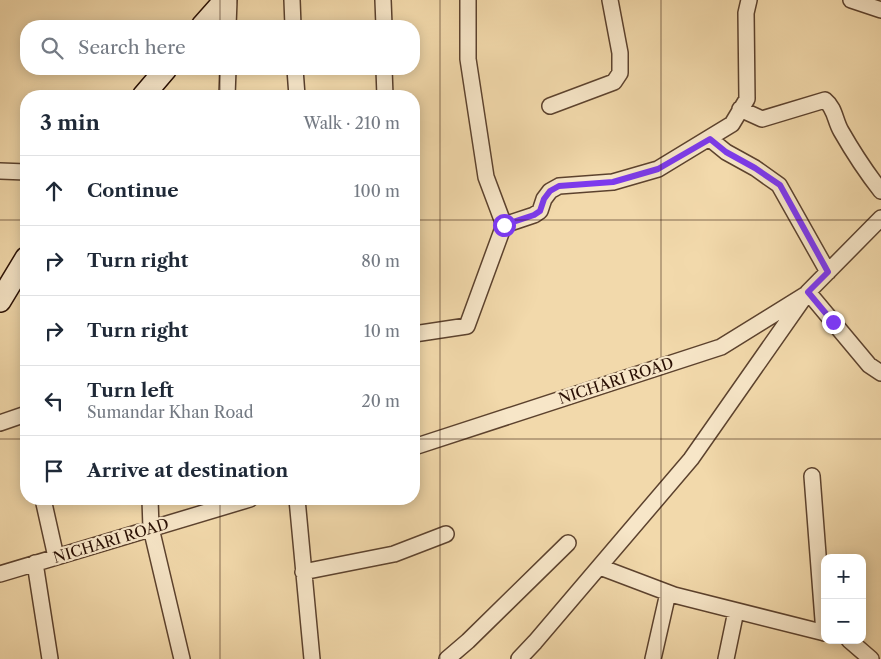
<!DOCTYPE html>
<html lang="en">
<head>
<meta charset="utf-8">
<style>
  :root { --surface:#fff; --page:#f6f6f7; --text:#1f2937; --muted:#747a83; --line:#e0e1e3 }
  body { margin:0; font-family:"Libre Caslon Text",serif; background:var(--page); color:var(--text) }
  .controls { position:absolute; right:15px; bottom:15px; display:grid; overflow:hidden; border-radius:10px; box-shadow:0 2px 12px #0003 }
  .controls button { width:45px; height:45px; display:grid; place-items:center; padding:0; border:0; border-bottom:1px solid var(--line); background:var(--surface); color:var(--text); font:25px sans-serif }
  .stop { position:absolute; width:15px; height:15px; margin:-11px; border:4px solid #7c3aed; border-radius:50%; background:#fff }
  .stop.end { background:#7c3aed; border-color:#fff; box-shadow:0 1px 5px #0008 }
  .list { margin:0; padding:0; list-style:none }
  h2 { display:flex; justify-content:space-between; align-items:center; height:65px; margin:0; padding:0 20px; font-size:21px }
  h2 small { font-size:16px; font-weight:400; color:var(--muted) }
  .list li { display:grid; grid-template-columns:32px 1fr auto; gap:15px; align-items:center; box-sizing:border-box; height:70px; padding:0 20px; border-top:1px solid var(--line) }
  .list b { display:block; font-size:19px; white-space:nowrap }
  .list p { margin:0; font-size:16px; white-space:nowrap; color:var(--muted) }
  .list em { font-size:16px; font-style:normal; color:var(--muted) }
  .icon { flex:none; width:28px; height:28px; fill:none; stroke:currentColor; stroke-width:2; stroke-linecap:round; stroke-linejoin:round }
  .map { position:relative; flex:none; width:881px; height:659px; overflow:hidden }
  .search { position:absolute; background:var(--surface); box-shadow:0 2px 12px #0003; left:20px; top:20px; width:400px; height:55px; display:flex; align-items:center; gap:12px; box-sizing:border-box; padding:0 18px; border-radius:20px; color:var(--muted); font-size:19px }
  .panel { position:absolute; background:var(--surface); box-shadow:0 2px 12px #0003; left:20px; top:90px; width:400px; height:415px; border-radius:20px }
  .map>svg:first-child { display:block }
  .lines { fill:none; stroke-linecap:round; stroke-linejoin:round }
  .street-casing { stroke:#5c422e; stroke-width:18 }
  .secondary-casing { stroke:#2a1004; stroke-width:24 }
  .street { stroke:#f7e6c8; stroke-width:15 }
  .secondary { stroke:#f7e6c8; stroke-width:21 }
  .route { stroke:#7c3aed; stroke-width:6 }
  .grid { fill:none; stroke:#2a1004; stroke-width:1; stroke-opacity:0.55 }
  .labels { text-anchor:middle; stroke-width:4.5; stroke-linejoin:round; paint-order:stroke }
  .street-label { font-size:15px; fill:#2a1004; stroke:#f7e6c8 }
</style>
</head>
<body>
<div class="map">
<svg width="881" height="659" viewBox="0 0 881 659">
  <rect width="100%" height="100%" fill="#f2d9ab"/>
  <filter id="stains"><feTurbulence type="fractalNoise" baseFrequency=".004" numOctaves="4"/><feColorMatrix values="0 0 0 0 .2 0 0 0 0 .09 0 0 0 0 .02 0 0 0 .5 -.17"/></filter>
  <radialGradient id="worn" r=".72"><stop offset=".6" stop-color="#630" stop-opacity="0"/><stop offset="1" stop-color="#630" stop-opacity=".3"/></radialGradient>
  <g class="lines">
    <g class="street-casing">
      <path id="street" d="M292,0L293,26
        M383,0L384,26
        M851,0L881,10
        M228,26L229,0
        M295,69L297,96
        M384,69L385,96
        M227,96L228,69
        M550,106L614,82L620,73V53L610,0
        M740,109L762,119L825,100C835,108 835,121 841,131C853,152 866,172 881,191
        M710,139L726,152L755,168L779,185L828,272
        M0,171L26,172
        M504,225L534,215L540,211L544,199L550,191L559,186L613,182L658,169L732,124L747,99L746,13L749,0
        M808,292L869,365L881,373
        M414,334L467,326L504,225L486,177L468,59V0
        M0,423L26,414
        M414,447L721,347L805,295
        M812,476L824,633
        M43,499L56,557
        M150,499L151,528L182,659
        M297,499L312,659
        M35,563L50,659
        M600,567L674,595L825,633
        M303,572L394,554L446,534
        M0,574L250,499
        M849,640L871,659
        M447,659L468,641L568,543
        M519,659L535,642L691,459L808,292L881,218
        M653,659L668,593
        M726,659L736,611"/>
    </g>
    <g class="secondary-casing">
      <path id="secondary" d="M202,26L225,0
        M143,96L166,69
        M0,301L26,258"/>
    </g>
    <use href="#street" class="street"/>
    <use href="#secondary" class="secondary"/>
  </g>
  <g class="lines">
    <path class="route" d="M504,225L534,215L540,211L544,199L550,191L559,186L613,182L658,169L710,139L726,152L755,168L780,185L828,272L808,292L833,322"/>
  </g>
  <path class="grid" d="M220,0V26M440,0V659M661,0V659M220,69V96M0,220H26M414,220H881M0,439H26M414,439H881M220,499V659"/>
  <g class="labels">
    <g class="street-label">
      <text transform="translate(616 381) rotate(-18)" y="5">NICHARI ROAD</text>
      <text transform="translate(111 541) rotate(-17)" y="5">NICHARI ROAD</text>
    </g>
  </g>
  <rect width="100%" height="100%" filter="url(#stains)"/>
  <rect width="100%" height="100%" fill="url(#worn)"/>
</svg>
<div class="controls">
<button>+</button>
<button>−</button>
</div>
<div class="stop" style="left:504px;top:225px"></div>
<div class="stop end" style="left:833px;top:322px"></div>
<div class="search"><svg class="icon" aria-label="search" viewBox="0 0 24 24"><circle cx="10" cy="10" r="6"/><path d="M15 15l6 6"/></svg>Search here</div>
<section class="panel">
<h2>3 min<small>Walk · 210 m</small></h2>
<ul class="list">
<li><svg class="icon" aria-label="ahead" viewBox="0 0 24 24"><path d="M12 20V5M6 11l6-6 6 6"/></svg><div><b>Continue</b></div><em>100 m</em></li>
<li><svg class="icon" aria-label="right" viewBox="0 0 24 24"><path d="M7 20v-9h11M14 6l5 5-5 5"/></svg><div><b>Turn right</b></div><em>80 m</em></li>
<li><svg class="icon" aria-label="right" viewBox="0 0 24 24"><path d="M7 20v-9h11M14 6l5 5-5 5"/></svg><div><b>Turn right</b></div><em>10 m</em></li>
<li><svg class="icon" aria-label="left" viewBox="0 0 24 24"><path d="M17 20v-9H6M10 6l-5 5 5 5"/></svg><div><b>Turn left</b><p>Sumandar Khan Road</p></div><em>20 m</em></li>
<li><svg class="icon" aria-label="arrive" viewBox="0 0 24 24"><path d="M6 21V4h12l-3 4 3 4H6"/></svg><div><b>Arrive at destination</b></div></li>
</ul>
</section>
</div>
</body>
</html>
